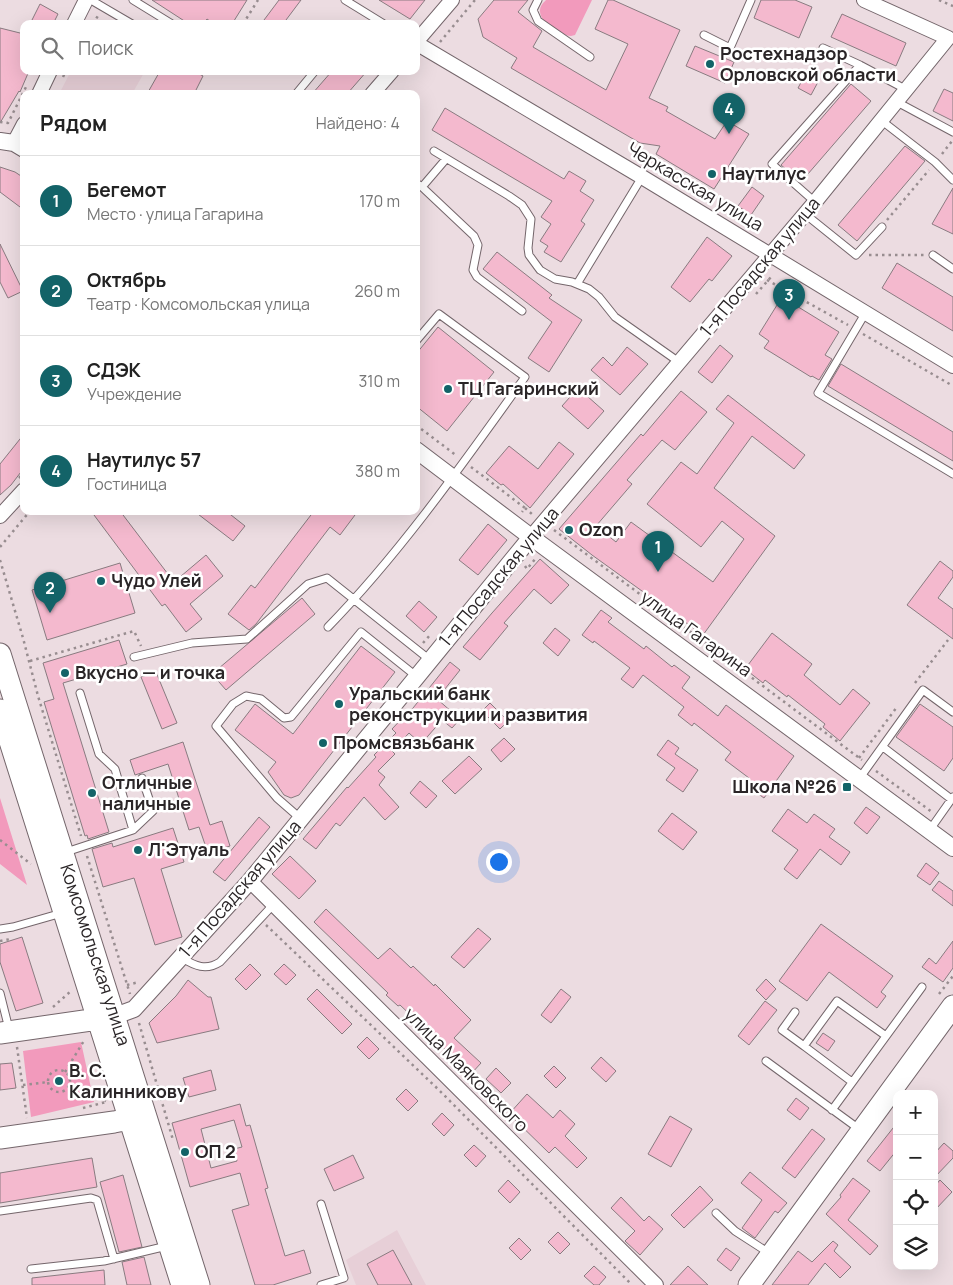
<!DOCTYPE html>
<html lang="ru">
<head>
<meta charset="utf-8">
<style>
  :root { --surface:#fff; --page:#f6f6f6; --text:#222; --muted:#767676; --line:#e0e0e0; --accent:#136368 }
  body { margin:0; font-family:Manrope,sans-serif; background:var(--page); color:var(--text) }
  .controls { position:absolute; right:15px; bottom:15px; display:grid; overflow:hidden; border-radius:10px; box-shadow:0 5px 20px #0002 }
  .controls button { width:45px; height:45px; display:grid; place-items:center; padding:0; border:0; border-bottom:1px solid var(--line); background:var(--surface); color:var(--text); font:25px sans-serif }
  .you { position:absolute; left:498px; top:861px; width:18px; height:18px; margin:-12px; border:4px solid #fff; border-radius:50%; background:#1a73e8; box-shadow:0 0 0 8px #1a73e833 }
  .badge { display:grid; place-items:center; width:32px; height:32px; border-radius:50%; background:var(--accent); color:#fff; font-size:16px; font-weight:700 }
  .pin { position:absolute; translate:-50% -41px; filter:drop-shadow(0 1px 2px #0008) }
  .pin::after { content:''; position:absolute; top:26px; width:18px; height:15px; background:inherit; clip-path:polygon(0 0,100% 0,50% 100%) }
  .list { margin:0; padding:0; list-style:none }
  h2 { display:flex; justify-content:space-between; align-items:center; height:65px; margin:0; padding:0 20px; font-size:21px }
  h2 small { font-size:16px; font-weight:400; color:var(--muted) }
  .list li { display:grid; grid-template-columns:32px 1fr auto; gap:15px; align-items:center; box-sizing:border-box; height:90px; padding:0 20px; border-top:1px solid var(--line) }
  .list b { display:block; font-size:19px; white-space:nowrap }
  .list p { margin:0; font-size:16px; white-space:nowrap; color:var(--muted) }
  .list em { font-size:16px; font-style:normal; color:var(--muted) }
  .icon { flex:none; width:28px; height:28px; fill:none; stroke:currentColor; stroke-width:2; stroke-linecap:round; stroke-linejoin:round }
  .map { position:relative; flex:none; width:953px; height:1285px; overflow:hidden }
  .search { position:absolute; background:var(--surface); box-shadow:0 5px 20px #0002; left:20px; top:20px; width:400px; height:55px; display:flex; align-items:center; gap:12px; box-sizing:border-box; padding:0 18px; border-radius:10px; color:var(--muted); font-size:19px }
  .panel { position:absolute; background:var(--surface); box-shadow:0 5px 20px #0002; left:20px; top:90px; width:400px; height:425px; border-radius:10px }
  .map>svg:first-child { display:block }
  .built { fill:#e7cfd7 }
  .green { fill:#f29abc }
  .building { fill:#f4b9ce; stroke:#897b80; fill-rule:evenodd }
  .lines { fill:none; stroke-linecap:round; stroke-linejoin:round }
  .service-casing { stroke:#74666b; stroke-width:9 }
  .minor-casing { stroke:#74666b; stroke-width:16 }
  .tertiary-casing { stroke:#74666b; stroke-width:18 }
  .primary-casing { stroke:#74666b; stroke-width:23 }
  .path { stroke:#988d90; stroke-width:2.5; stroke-dasharray:2.5 4; stroke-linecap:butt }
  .service { stroke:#fff; stroke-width:7 }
  .minor { stroke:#fff; stroke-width:14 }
  .tertiary { stroke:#fff; stroke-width:16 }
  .primary { stroke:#fff; stroke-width:21 }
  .poi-dot { fill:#136368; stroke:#fff; stroke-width:2 }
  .labels { text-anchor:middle; stroke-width:5; stroke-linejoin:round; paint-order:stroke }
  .poi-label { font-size:18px; font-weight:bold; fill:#2a2527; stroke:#fff; text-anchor:start }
  .street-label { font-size:18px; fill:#2a2527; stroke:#fff }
</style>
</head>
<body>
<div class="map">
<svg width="953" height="1285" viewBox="0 0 953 1285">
  <rect width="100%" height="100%" fill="#ecdce1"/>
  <path class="built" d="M71,71H145L132,94H59Z
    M397,1230L426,1285H356L346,1260Z"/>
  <path class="green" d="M546,0H592L575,35L571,36C560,35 540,23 540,11C540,6 543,3 546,0Z
    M0,798L27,885L0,864Z
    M81,1042L94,1102L31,1117L23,1051Z"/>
  <path class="building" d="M152,0H247L232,24H214L207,19L203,24H189Z
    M279,0H301L283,24H261Z
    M379,0H425L410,19Z
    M494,0H528L518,12L542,31L533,47L606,90L628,44L595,29L608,0H613L680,30L649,98L668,107L666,111L715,139L727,121L749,134L714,189L656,154L660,146L640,143L511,68L517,58L483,37L478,19Z
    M761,0H795L812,7L799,38L754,18Z
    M40,4L58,14L53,24H30Z
    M842,14L906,43L896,66L831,37Z
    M0,28L24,34V71H29L20,92L19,91L0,123Z
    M695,46L734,62L725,83L686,66Z
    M160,71H194L203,76L194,94H147Z
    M332,71H367L347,94H312Z
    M805,75L818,82L811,95L798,88Z
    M851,84L871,101L801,182L781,165Z
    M944,89L953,93V121L933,111Z
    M445,108L564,179L569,171L586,181L580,191L594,200L581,221L585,224L561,262L544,252L548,246L540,241L551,224L541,217L552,201L432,130Z
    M905,146L925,161L857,241L838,225Z
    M0,167L15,172L24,178V210L0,192Z
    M752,187L764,196L751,215L738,206Z
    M953,188V234L932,224Z
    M707,237L732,256L712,281L709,279L690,302L671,287Z
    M0,244L23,291L8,298L0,282Z
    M497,252L552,295L549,298L582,320L549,372L528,358L552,322L483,269Z
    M897,263L953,297V331L882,288Z
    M782,297L839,332L825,355L832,359L819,380L812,376L811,377L764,348L769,341L759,334Z
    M438,327L494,372L447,431L416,406V354Z
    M720,345L733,356L712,383L698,372Z
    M627,347L648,364L620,395L591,370L603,357L612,366Z
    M841,364L953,432V461L828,386Z
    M578,388L604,411L588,429L562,406Z
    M681,391L707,412L675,450L662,440L627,480L632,484L596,526L616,542L631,522L713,582L744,539L722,521L701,547L647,504L681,462L697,474L734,423L716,409L728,395L805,455L794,469L752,436L714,488L775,536L703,635L592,555L559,529L641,434L643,436Z
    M24,434V468L11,485L0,495V464Z
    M559,442L574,454L530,508L503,484L501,485L486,473L509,446L538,469Z
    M91,511H120L174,582L206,555L223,576L190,604L202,619L186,632L165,604L162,606Z
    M194,511H226L245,526L233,541Z
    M314,511H358L340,535L330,527L256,624L249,630L228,614L251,585L255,588Z
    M488,524L507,540L478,575L459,560Z
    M540,559L569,585L551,604L534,589L504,623L508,626L480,660L463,647L492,613Z
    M940,561L953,571V577L938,598L953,609V639L907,605Z
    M120,563L135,613L47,640L32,590Z
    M302,598L315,614L226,690L212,674Z
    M419,601L437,617L424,632L406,616Z
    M601,610L612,618L608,622L644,649L646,646L672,667L674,665L690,677L682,688L718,716L726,705L794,756L764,798L744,784L749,778L725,760L731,752L694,723L692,726L678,715L684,707L643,675L633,688L621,679L630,668L594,641L593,643L582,635Z
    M555,628L570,640L558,656L543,643Z
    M772,633L812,664L804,675L840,705L853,689L870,703L840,741L823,727L825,724L788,695L787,697L765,680L763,683L745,669Z
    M119,640L127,664L63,683L109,832L88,839L87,835L85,836L44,702L54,699L43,663Z
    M361,646L395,672L299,795L291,798L284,795L268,772L276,762L235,730L255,704L293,734Z
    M450,662L460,670L437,699L460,719L452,728L442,720L421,744L409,733L392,751L395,754L378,771L385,777L379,785L399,807L385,820L364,797L340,826L336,823L316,849L303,839L347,787L348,788L376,757L374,755L396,733L392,729L408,712L409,713Z
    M156,672L177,723L162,729L141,677Z
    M490,703L508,721L500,729L482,711Z
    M920,704L953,727V758L944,771L896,737Z
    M504,738L515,749L501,762L491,750Z
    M668,740L679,748L675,754L698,770L683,792L666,780L675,768L657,755Z
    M183,742L210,825L222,821L230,846L208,853L199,827L189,830L168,764L135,775L130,760Z
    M469,756L482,769L455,794L442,781Z
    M420,781L437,796L426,808L410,793Z
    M866,807L880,817L867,834L854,823Z
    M788,809L807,823L814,814L835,829L829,837L850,852L841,865L820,849L797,879L784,869L798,850L772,831Z
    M672,813L697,832L683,850L658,831Z
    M259,817L270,827L225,881L213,872Z
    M173,828L184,862L161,869L182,937L155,945L134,878L103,887L92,849L112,843L113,847Z
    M290,856L316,881L299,899L272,874Z
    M926,863L939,873L930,885L917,876Z
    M939,881L953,891V906L932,890Z
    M326,909L378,959L390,948L411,968L413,966L434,986L435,984L471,1020L454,1038L481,1063L471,1074L432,1037L433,1036L400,1005L398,1006L386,995L388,993L314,922Z
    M821,924L893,976L881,992L886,996L877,1008L829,972L807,1001L779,981Z
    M478,928L491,939L464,968L451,957Z
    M22,937L43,1003L16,1011L0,962V944Z
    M953,941V968L943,982L922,967L929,958L936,964Z
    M250,964L261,975L246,990L235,979Z
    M284,964L296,975L286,985L274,974Z
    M766,979L776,989L766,1000L756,990Z
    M188,980L208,997H211L219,1029L157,1043L149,1023L176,996Z
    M317,989L352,1024L342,1034L307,999Z
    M561,989L571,997L551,1023L541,1015Z
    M765,1001L777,1010L749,1045L738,1036Z
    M823,1033L835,1041L828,1051L816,1043Z
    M367,1037L379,1049L369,1059L357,1047Z
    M601,1057L616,1071L606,1082L591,1068Z
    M12,1063L16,1088L0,1090V1064Z
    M554,1066L566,1078L556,1088L544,1076Z
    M496,1068L511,1083L501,1093L486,1079Z
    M211,1070L216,1090L189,1097L183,1078Z
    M406,1089L418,1101L408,1111L396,1099Z
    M527,1094L553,1118L560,1110L575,1124L565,1136L587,1158L577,1168L555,1147L549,1153L509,1114Z
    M796,1098L809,1108L800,1120L787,1110Z
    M240,1104L246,1126L250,1125L268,1188L265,1189L285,1256L304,1250L311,1273L273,1285H255L232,1210L249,1205L240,1173L190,1187L172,1123ZM234,1120L242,1147L234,1149L237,1161L211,1168L201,1129Z
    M442,1113L454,1125L444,1136L432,1124Z
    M670,1116L692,1129L671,1167L648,1154Z
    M897,1123V1150L880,1171L867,1161Z
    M812,1129L825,1139L795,1178L782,1168Z
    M944,1143L953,1151V1158L934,1178V1154Z
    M474,1145L486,1156L476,1167L464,1155Z
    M353,1155L364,1178L334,1191L324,1169Z
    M92,1158L97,1187L0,1203V1173Z
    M750,1172L787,1203L778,1213L775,1211L755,1238L742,1228L762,1200L741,1183Z
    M123,1175L142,1247L119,1252L100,1182Z
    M853,1178L870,1191L848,1220L878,1246L870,1255L826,1214L841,1197L840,1195Z
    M508,1180L520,1192L510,1203L498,1191Z
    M940,1180L952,1192L934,1211V1187Z
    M700,1186L713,1200L684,1228L671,1215Z
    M621,1197L644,1221L649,1216L663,1229L640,1255L625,1241L635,1231L611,1208Z
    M558,1232L570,1244L560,1254L548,1242Z
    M519,1238L531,1250L521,1260L509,1248Z
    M833,1241L838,1245L834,1251L851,1267L840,1278L825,1263L808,1285H772L798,1251L812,1262Z
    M726,1248L740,1258L731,1271L717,1260Z
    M393,1250L412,1285H378L367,1264Z
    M144,1257L151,1285H127L122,1262Z
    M594,1266L606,1277L599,1285H594L584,1276Z
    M688,1266L708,1285H670Z
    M104,1270L105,1285H32V1278Z"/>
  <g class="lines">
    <g class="service-casing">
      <path id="service" d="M91,0L132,24
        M133,0L172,24
        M345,0L384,24
        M538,0L533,10L538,21L590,57
        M704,35L730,48L751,0
        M823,48L860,65
        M296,94L315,71
        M897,102L953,132
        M882,121L935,162L953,180
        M434,151L509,196L522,205L531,219L528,248L529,255L540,270L555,279L572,282L589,289L599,297L615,317L679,362
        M416,183L422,187L446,159
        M422,187L474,236L478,245L473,270L477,277L522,311
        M815,202L772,164L860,65L907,90
        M805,214L856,255L882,227
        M933,255L953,269
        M577,284L642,177
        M866,312L818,393L953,474
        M328,627C401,552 464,462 525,377L439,314L416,341
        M134,657L192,643L247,639L308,584L327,578L430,660
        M80,693L99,754L115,769L133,830
        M883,747L951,799
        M859,779L923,690L953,712
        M301,819L277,798L216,726L233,704L246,696L261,699L284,718L291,717L361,632L416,676
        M929,831L953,797
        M66,852L133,830L153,811L142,778
        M0,929L13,927L62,913
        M182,958C195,966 206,971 220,962L273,905
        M0,993L9,1029
        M795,1012L782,1030L804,1046
        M766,1061L859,1129
        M852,1082L804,1046L837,1001L886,1036
        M832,1110L922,987
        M0,1211L91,1198L97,1200L114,1259
        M716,1213L735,1231L769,1253
        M31,1269L104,1261L167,1246
        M321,1285L344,1278L321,1204"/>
    </g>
    <g class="minor-casing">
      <path id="minor" d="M74,24L86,0
        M416,42L452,0
        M416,43L642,177L953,366
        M39,94L50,71
        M372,94L392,71
        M14,143L24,124
        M0,516L24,490
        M531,537L815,202L948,38L864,0
        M250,881L656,1285"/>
    </g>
    <g class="tertiary-casing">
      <path id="tertiary" d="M0,141L14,143L24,149
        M416,450L531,537L953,848
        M115,1016L134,1009L250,881L531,537"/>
    </g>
    <g class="primary-casing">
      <path id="primary" d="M0,654L199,1285
        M0,710L182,1285
        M0,1033L112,1017
        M0,1138L114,1122L144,1116
        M749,1285L953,1006"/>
    </g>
    <path class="path" d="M939,0L953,6
      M93,24L99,14
      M243,24L258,0
      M440,42L475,0
      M63,77L66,71
      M0,122L8,123L26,87
      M942,154L952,141
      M887,220L929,170
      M869,255H924
      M767,280L848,325
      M756,294L771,277
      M863,334L953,386
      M416,425L457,456
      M471,467L525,508L522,512
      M19,478L24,473
      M525,508L533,515
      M554,530L862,760
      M0,547L30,511
      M0,560L23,638L38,696L81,836
      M525,566L527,569L536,558
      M423,643L431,634
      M30,661L134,631L141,646
      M915,683L948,640
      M859,758L897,707
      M876,771L932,812
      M0,840L31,864
      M87,856L130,994
      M266,925L440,1091L632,1285
      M0,941L11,939
      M127,985L139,982
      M939,994L953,976
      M53,1007L71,991
      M139,1023L173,1140
      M17,1047L27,1118
      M48 1081a11 11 0 1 1 22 0a11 11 0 1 1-22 0Z
      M65,1072L85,1039
      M23,1085L48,1082
      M69,1085L106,1101
      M83,1108L106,1102"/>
    <use href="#service" class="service"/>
    <use href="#minor" class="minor"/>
    <use href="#tertiary" class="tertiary"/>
    <use href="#primary" class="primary"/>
  </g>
  <g class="poi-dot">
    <circle cx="710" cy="64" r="5"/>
    <circle cx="712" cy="174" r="5"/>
    <circle cx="448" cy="389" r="5"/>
    <circle cx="569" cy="530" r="5"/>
    <circle cx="101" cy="581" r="5"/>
    <circle cx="65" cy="673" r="5"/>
    <circle cx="339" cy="704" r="5"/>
    <circle cx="323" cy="743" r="5"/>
    <rect x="842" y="782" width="10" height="10" rx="2.5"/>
    <circle cx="92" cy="793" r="5"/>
    <circle cx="138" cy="850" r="5"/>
    <circle cx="59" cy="1081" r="5"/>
    <circle cx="185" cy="1152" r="5"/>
  </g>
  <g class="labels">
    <g class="poi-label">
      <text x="720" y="60">Ростехнадзор<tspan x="720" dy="21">Орловской области</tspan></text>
      <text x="722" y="180">Наутилус</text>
      <text x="458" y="395">ТЦ Гагаринский</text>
      <text x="579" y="536">Ozon</text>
      <text x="111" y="587">Чудо Улей</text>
      <text x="75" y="679">Вкусно — и точка</text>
      <text x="349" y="700">Уральский банк<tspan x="349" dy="21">реконструкции и развития</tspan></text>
      <text x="333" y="749">Промсвязьбанк</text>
      <text x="102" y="789">Отличные<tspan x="102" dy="21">наличные</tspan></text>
      <text x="837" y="793" text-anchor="end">Школа №26</text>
      <text x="148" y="856">Л'Этуаль</text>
      <text x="69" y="1077">В. С.<tspan x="69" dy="21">Калинникову</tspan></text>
      <text x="195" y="1158">ОП 2</text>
    </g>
    <g class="street-label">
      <text transform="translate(695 187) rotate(31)" y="6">Черкасская улица</text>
      <text transform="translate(760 267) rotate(-50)" y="6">1-я Посадская улица</text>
      <text transform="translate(499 577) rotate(-50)" y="6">1-я Посадская улица</text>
      <text transform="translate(696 634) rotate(36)" y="6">улица Гагарина</text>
      <text transform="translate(240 889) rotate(-49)" y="6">1-я Посадская улица</text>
      <text transform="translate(95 955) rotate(72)" y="6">Комсомольская улица</text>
      <text transform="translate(466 1070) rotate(45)" y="6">улица Маяковского</text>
    </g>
  </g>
</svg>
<div class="controls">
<button>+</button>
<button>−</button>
<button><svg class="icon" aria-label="locate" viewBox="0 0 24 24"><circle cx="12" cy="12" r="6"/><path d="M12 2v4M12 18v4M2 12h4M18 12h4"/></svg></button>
<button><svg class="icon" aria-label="layers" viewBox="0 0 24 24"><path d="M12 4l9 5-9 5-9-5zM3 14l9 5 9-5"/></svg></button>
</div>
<div class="you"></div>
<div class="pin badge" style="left:658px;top:572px">1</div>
<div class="pin badge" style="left:50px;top:613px">2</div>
<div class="pin badge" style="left:789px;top:320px">3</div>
<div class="pin badge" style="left:729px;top:134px">4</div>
<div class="search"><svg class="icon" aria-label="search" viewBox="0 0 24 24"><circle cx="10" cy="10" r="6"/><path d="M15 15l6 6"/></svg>Поиск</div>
<section class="panel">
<h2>Рядом<small>Найдено: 4</small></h2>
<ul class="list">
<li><span class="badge">1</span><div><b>Бегемот</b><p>Место · улица Гагарина</p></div><em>170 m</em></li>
<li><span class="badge">2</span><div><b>Октябрь</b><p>Театр · Комсомольская улица</p></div><em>260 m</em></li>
<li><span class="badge">3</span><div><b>СДЭК</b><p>Учреждение</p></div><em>310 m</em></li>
<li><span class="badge">4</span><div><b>Наутилус 57</b><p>Гостиница</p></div><em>380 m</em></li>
</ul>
</section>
</div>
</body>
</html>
